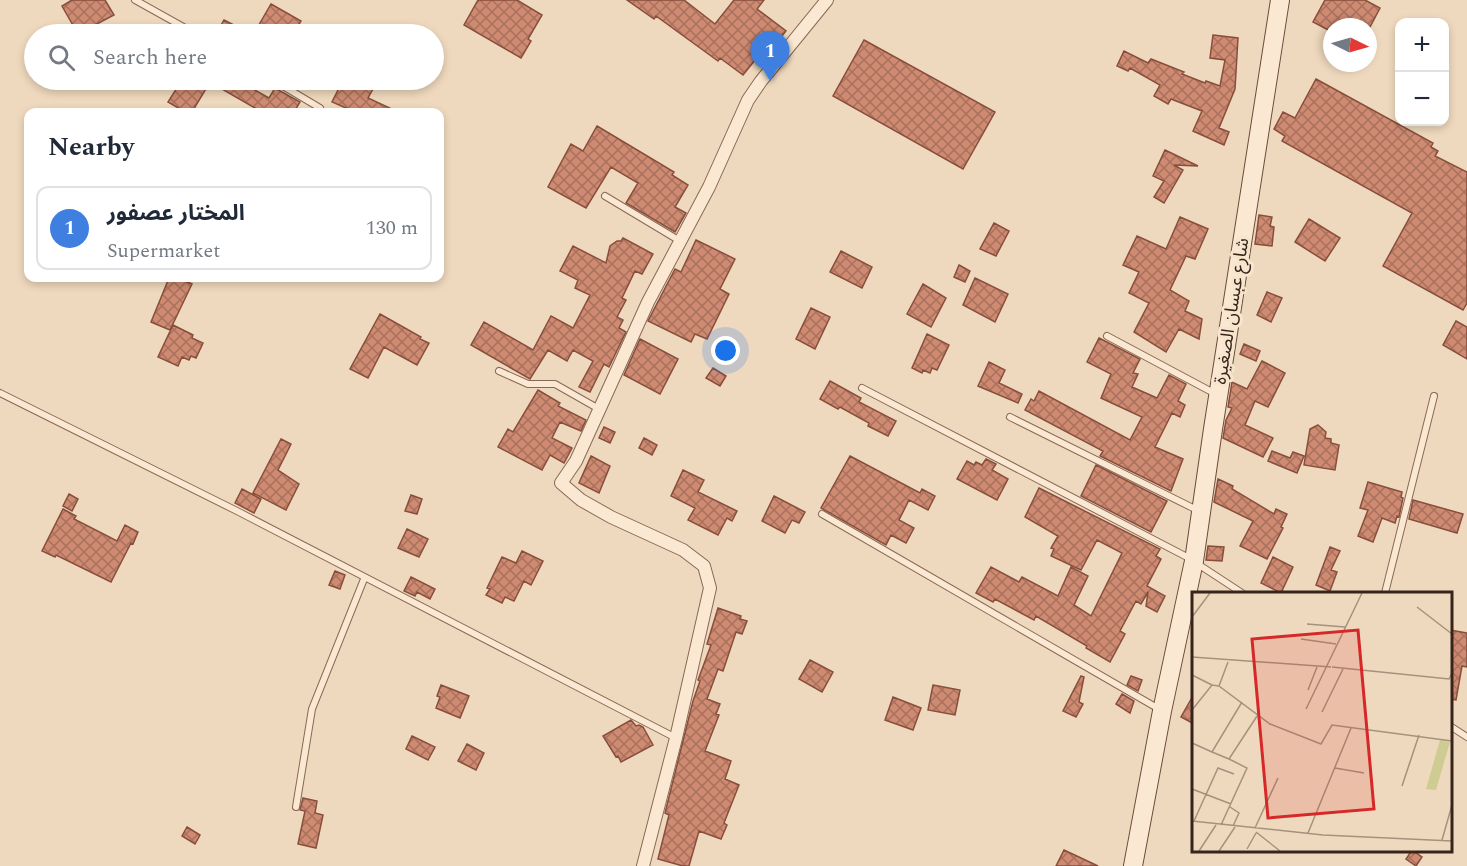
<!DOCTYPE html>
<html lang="en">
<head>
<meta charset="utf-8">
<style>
  :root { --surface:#fff; --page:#f6f6f7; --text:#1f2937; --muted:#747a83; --line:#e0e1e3; --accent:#d93025 }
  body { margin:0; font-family:Spectral,"Noto Sans Arabic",serif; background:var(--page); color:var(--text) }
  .controls { position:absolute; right:18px; top:18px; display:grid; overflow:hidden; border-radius:12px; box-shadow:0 3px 9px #0003 }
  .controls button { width:54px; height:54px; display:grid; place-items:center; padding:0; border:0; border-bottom:2px solid var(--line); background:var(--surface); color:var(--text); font:30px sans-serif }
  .compass { position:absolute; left:1323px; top:18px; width:54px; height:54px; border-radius:50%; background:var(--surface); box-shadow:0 3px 9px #0003; rotate:95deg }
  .you { position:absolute; left:726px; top:351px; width:21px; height:21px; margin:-15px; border:4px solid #fff; border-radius:50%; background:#1a73e8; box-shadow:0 0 0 9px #1a73e833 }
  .badge { display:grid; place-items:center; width:39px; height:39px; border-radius:50%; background:var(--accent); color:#fff; font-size:20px; font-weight:700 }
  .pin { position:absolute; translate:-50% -50px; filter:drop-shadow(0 2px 3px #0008) }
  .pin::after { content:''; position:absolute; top:32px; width:21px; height:18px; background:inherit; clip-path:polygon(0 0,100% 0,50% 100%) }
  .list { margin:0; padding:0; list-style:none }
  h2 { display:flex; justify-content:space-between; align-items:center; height:78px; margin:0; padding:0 24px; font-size:26px }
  h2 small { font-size:20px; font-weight:400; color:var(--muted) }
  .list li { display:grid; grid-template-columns:39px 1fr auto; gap:18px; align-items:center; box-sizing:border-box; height:84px; margin:0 12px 12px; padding:0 12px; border:2px solid var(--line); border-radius:12px }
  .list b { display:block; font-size:22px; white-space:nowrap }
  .list p { margin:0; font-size:20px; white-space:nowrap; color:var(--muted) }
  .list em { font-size:20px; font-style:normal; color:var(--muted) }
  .icon { flex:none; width:33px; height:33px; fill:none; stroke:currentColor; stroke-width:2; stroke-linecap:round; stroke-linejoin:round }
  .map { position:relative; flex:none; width:1467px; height:866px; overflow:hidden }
  .search { position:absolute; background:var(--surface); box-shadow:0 3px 9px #0003; left:24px; top:24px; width:420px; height:66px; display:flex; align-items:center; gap:15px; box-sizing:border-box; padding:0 21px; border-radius:33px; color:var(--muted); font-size:22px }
  .panel { position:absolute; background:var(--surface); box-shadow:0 3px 9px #0003; left:24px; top:108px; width:420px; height:174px; border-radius:12px }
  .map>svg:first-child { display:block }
  .building { fill:url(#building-cross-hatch); stroke:#884e3b; stroke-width:1.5 }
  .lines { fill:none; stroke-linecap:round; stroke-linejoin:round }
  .lane-casing { stroke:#886956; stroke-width:8 }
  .street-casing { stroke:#886956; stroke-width:14 }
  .secondary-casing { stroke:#6a4b3a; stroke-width:20 }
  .lane { stroke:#fae8d2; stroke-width:6 }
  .street { stroke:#fae8d2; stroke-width:12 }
  .secondary { stroke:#fae8d2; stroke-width:18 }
  .labels { text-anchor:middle; stroke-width:6; stroke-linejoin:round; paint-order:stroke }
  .street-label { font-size:18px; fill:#37251c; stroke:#f7e5ce }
  .inset-road { fill:none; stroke:#a5917d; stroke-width:1.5 }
  .view { fill:#d62828; fill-opacity:0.15; stroke:#d62828; stroke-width:3 }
  .inset-edge { fill:none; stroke:#37251c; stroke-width:3 }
</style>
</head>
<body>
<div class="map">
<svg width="1467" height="866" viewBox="0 0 1467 866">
  <defs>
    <pattern id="building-cross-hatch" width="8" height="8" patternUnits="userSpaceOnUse" patternTransform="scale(1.5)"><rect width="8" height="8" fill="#cf8b72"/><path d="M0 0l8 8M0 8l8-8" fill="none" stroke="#a9715d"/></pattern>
  </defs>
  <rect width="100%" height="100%" fill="#efd9be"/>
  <path class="building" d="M72,0H105L114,15L78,34L62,6Z
    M478,0H517L542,15L528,39L531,41L521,58L464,25Z
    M627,0H684L715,24L734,0H764L757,9L786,31L777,42L772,39L743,75L720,58L718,61L656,16L654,19Z
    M1325,0H1365L1380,8L1370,27H1332V32L1313,22Z
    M271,4L301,21L293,34H263L256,30Z
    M224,20L234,25L229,34H216Z
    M1213,35L1238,38L1235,89L1219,128L1229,132L1224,145L1193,131L1202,111L1171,99L1168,104L1154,96L1160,85L1130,68L1128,71L1117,66L1124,51L1148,63L1151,59L1184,72L1182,74L1205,83L1206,81L1220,86L1225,60L1210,58Z
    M864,40L995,112L963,169L833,96Z
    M1316,79L1433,143L1431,147L1438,151L1435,156L1467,172V303L1463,310L1383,266L1412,213L1282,141L1285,136L1274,129L1283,112L1295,118Z
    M182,80H237L269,98L275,88L300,102L294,112L288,108L285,112H262L210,82L192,112H185L168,102Z
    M343,80H378L368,98L398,112H355L332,102Z
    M597,126L674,172L672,175L688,185L675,207L686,213L675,232L626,203L638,183L611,167L586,208L548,187L571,144L583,151Z
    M1165,150L1198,166L1174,165L1183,170L1164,203L1154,197L1164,181L1153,176Z
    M1259,215L1272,217L1270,226L1274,227L1272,246L1255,244Z
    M1180,217L1208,229L1195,259L1186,256L1170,290L1189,301L1185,311L1202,319L1199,339L1179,329L1166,352L1134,332L1149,303L1129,293L1139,272L1123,265L1137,236L1166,249Z
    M1309,219L1340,238L1325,261L1295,242Z
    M994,223L1009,231L996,256L980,249Z
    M623,238L653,254L642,274L635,271L622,298L626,300L617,317L623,320L619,328L626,332L609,367L604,364L590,392L579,387L593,361L573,350L567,361L548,350L530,379L471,345L484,322L533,350L551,316L573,328L590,295L575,288L578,280L560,271L573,246L606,263L610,246L617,241H621Z
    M696,240L735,259L720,289L729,294L707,339L695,334L691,342L648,321L675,269L681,272Z
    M841,251L872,267L862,288L830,272Z
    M959,265L970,271L965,282L954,277Z
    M169,278H178L192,284L170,330L151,322Z
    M975,278L1008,294L995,322L963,305Z
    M923,284L946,298L931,327L907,314Z
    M1267,292L1282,298L1271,322L1257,315Z
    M811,308L830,317L815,349L796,339Z
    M380,314L421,337L420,339L429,343L417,365L384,347L368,378L350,369Z
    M1456,321L1467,327V359L1443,345Z
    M173,325L193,335L192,338L203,343L196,358L191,356L189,360L182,357L178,366L158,357Z
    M927,334L949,345L937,370L932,368L930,373L923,370L922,373L912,368Z
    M1099,338L1140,359L1133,373L1138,374L1132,387L1157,398L1169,375L1186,384L1178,401L1185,405L1180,417L1172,413L1155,447L1183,459L1171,491L1100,456L1103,451L1025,410L1031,399L1034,401L1039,391L1130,440L1142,417L1101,398L1111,374L1087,362Z
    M640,339L678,359L660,394L624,375Z
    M1244,344L1260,351L1256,361L1240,354Z
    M1262,361L1285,373L1268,407L1255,401L1245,425L1273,438L1263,457L1223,438L1226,420L1232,408L1228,407L1232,382L1247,389Z
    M989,362L1005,370L999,383L1022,394L1018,403L978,386Z
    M713,368L726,376L720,386L706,378Z
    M830,381L861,398L859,402L896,421L888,436L868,426L869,423L840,407L838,409L820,399Z
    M538,390L560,403L558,406L586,420L581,431L560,422L552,438L572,448L564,463L550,455L542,470L498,447L508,429L513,432Z
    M1318,425L1326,432L1325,438L1331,439V443L1339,445L1335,470L1304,465L1310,429Z
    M604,427L615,432L610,443L599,438Z
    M644,438L657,445L652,455L639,448Z
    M281,439L291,444L278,470L299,484L286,510L253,493Z
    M1272,451L1290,458L1293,452L1304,456L1297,473L1268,461Z
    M591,456L610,466L599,493L579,483Z
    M850,456L920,493L922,489L935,496L928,510L909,500L899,520L914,528L906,543L891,535L886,545L821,508Z
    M986,459L996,464L992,470L1008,479L997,500L957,479L967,461L974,465L976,462L982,465Z
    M1096,465L1167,501L1151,532L1081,496Z
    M683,470L704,480L698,492L737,511L732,521L727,518L718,535L688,520L695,508L671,496Z
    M1218,479L1233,486L1232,489L1274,514L1276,509L1287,514L1281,527L1283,528L1267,559L1240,546L1253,521L1214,502Z
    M1368,482L1402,492L1401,497L1403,498L1399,517L1397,516L1395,523L1382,518L1373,542L1358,536L1368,510L1360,508Z
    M1039,488L1160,549L1156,556L1161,559L1147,586L1165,596L1157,612L1146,606L1148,592L1141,604L1136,601L1120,631L1125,634L1110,662L1086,648L1087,646L1036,616L1034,620L995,599L993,602L976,593L991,567L1019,582L1022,577L1058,596L1071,567L1088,576L1074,605L1091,616L1122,553L1097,540L1081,570L1051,556L1054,549L1051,548L1058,536L1025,517Z
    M242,489L261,499L254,513L235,503Z
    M69,494L78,499L72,511L63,506Z
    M411,495L422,499L417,514L405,511Z
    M774,496L805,512L799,523L792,520L785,533L762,521Z
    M1413,500L1463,514L1457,533L1409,519Z
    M63,509L76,516L74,519L117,541L125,525L138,532L133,544L131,543L111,582L56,555L55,557L42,551Z
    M407,529L428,539L419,557L398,548Z
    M1208,546L1224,547L1222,561L1206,560Z
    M1330,547L1340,551L1331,570L1337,572L1330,591L1316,585Z
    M522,551L543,561L531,585L524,581L514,601L505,597L502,603L486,595L490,589L487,588L502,557L516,563Z
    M1273,557L1293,567L1281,593L1261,583Z
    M335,571L345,575L340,589L329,585Z
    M411,577L435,589L430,599L417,592L415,596L404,591Z
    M718,608L741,616L740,619L747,621L742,634L736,632L723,671L718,669L707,699L720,704L716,714L719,715L705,751L731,761L725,779L739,785L724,823L727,825L721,839L699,831L689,866H683L658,859L669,815L665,813L693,701L700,681L698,680L711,645L707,644Z
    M1450,630L1467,633V667L1462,666L1456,700L1450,699Z
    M810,660L833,672L822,692L799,679Z
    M1081,676L1084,677L1079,702L1083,704L1076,717L1063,711Z
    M1131,676L1142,680L1138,691L1127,685Z
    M441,685L469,696L460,718L436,708L440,697L437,696Z
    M933,685L960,690L955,715L928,710Z
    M1122,694L1134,701L1130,713L1116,704Z
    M1194,694V724L1181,717Z
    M893,697L921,708L913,730L885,720Z
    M631,720L636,726L639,725L643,727L653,745L621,762L618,756L616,757L603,736Z
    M412,736L435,747L428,760L406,749Z
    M467,744L484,753L476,770L458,761Z
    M303,798L317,801L315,813L323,815L316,848L298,844L305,811L300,810Z
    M187,827L200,835L195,844L182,836Z
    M1064,850L1098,866H1056Z
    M1412,850L1422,857L1416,866L1406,859Z"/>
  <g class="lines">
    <g class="lane-casing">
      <path id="lane" d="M135,0L196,34
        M273,80L320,108
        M605,196L680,241
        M1107,336L1212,392
        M499,371L528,384H555L599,409
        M862,388L1187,557L1242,593
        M0,393L239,512L676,738
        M1010,417L1193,508
        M822,514L1159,709
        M1385,593L1434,396
        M1450,726L1467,737
        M296,807L312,709L364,579"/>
    </g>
    <g class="street-casing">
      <path id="street" d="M643,866L676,738L710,588L704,566L683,550L611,517L581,500L561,483L576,461L648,302L709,187L748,100L761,81L827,0"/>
    </g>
    <g class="secondary-casing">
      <path id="secondary" d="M1133,866L1162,711L1194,561L1213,429L1280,0"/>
    </g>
    <use href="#lane" class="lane"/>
    <use href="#street" class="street"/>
    <use href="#secondary" class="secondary"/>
  </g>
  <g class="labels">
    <g class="street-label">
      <text transform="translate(1231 311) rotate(-81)" y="6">شارع عبسان الصغيرة</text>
    </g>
  </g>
  <g transform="translate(1192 592)">
    <rect width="260" height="260" fill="#efd9be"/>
    <path d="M248,148L258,150L244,198L234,197Z" fill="#cecc92"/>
    <path class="inset-road" d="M225,15L260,42M0,25L18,1M115,32L153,35M109,47L144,52M0,65L139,75M36,70L27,94L78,132L129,152L140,133L260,149M140,75L257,87L260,81M0,83L20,93M116,98L125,75M114,117L170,1M0,118L20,93L27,94M130,120L151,77M0,151L20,160L50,110M20,160L37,167L65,124M143,176L172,181M210,194L227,143M0,197L39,212M38,215L47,221L41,234M0,229L131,243L260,249M2,229L26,176L42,182M29,233L55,176L37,167M63,236L86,186M64,240L88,259M116,241L159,136M250,248L260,213M55,257L64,241M7,259L24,233M27,259L43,235"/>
    <path class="view" d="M166,38L182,217L76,226L60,47Z"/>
    <rect width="260" height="260" class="inset-edge"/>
  </g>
</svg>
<div class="controls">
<button>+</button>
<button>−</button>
</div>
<svg class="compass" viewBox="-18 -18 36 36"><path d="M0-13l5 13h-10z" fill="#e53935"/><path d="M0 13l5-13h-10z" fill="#747a83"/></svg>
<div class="you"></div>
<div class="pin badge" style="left:770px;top:81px;background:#3f7fe0">1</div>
<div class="search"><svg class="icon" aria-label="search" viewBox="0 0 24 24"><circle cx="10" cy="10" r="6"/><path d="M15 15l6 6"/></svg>Search here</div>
<section class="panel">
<h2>Nearby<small></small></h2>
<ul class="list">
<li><span class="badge" style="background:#3f7fe0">1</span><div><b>المختار عصفور</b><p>Supermarket</p></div><em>130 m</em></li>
</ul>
</section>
</div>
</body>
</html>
